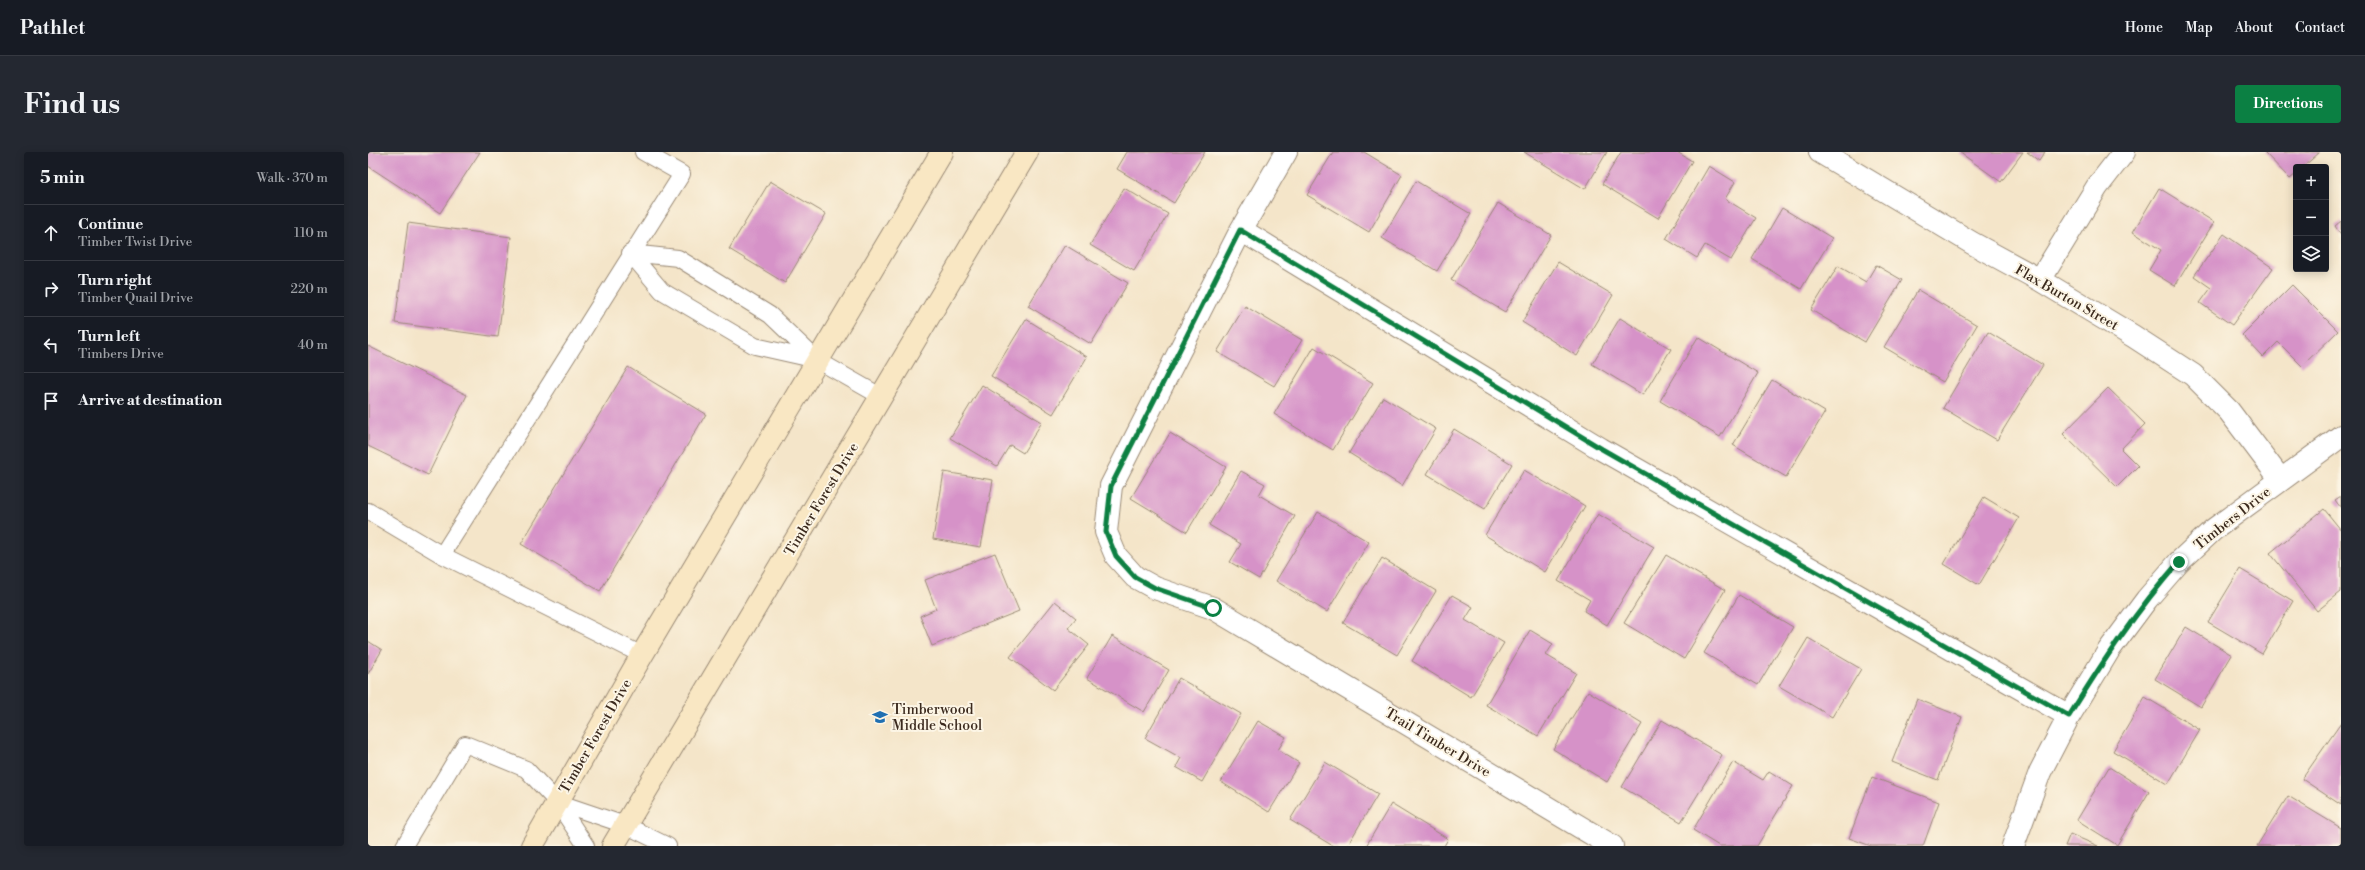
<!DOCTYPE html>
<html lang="en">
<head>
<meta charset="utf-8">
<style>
  :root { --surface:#171b24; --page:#242831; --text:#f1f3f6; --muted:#9ea1a6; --line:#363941; --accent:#0b8043 }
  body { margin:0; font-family:"Libre Bodoni",serif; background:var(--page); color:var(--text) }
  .controls { position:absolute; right:12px; top:12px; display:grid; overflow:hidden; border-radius:4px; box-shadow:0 2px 10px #0003 }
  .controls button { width:36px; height:36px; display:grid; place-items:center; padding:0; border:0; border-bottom:1px solid var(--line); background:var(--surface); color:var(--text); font:20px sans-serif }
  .stop { position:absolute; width:12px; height:12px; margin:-9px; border:3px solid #0b8043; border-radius:50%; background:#fff }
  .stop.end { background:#0b8043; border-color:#fff; box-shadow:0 1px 4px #0008 }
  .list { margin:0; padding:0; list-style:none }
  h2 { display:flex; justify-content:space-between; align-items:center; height:52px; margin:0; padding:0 16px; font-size:17px }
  h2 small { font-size:13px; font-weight:400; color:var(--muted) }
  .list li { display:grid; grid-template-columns:26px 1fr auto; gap:12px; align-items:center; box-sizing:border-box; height:56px; padding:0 16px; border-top:1px solid var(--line) }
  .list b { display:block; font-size:15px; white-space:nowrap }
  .list p { margin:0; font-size:13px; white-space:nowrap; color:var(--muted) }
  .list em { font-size:13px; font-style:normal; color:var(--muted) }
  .icon { flex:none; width:22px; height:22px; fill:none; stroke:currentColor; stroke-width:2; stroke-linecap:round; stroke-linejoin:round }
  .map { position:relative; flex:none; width:1973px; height:694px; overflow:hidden; border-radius:4px }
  header { display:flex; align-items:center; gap:24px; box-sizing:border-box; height:56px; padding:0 20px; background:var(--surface); border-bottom:1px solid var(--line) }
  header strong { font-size:19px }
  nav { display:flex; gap:22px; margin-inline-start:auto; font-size:14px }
  .intro { display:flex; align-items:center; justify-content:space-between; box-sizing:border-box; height:96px; padding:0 24px }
  h1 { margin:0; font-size:28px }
  .button { padding:10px 18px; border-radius:4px; background:var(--accent); color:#fff; font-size:14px; font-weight:700 }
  main { display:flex; gap:24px; padding:0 24px }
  aside { flex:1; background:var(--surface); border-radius:4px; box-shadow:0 2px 10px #0003 }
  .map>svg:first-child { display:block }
  .building { fill:#d692c8 }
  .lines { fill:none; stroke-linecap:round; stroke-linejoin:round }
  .service-casing { stroke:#988874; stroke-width:18 }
  .minor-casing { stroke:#988874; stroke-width:24 }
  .secondary-casing { stroke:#988874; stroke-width:24 }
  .service { stroke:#fff; stroke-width:16 }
  .minor { stroke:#fff; stroke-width:22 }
  .secondary { stroke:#f9e7c3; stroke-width:22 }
  .route { stroke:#0b8043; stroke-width:5 }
  .labels { text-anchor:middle; stroke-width:4; stroke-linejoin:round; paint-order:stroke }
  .street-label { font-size:14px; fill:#3b2a1e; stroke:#fcf5e5 }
  .poi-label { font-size:14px; fill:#3b2a1e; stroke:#fcf5e5; text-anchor:start }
</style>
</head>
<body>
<header>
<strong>Pathlet</strong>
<nav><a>Home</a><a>Map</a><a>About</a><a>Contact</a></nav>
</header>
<div class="intro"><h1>Find us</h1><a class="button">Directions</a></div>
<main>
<aside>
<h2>5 min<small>Walk · 370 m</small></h2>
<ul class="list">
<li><svg class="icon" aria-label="ahead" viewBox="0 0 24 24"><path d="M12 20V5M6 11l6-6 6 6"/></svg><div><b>Continue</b><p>Timber Twist Drive</p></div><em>110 m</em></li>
<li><svg class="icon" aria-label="right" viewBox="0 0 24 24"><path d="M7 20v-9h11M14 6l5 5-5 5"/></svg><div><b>Turn right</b><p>Timber Quail Drive</p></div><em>220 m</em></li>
<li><svg class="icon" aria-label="left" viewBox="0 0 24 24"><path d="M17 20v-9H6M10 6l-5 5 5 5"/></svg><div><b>Turn left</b><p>Timbers Drive</p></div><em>40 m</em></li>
<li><svg class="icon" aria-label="arrive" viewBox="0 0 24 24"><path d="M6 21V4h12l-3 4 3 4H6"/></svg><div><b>Arrive at destination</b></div></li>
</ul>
</aside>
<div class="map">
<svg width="1973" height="694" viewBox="0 0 1973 694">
  <rect width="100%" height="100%" fill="#fcf5e5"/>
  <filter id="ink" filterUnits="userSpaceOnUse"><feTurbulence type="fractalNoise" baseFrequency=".025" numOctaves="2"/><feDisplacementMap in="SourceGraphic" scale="8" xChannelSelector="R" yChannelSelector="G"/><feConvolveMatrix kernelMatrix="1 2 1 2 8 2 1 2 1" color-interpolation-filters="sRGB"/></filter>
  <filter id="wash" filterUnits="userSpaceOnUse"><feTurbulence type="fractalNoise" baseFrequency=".012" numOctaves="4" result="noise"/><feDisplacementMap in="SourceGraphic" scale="16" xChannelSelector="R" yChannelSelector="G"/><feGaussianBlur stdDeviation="0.9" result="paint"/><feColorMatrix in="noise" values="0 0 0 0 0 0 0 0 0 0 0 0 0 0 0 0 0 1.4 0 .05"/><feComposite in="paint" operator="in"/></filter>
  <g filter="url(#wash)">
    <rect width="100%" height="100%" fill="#f4e5c9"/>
    <g id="blocks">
      <path class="building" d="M0,0H112L72,61L0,14Z
        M759,0H837L806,51L749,17Z
        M965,0H996L1034,23L1001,80L939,43Z
        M1156,0H1239L1217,37Z
        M1253,0H1309L1324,9L1290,66L1234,32Z
        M1591,0H1655L1633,30Z
        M1659,0H1677L1671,9Z
        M1896,0H1952L1935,15H1928V22L1922,27Z
        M1341,14L1367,30L1357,47L1388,66L1363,108L1337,93L1329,106L1298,87Z
        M402,29L458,62L417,131L361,97Z
        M1048,29L1103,62L1069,119L1014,86Z
        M756,36L800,62L766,119L722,93Z
        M1791,36L1846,70L1807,134L1781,118L1793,98L1765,80Z
        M1130,51L1183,83L1137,160L1083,128Z
        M1414,56L1464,86L1433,137L1384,107Z
        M1973,69V83L1967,74Z
        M40,71L143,85L130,185L27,171Z
        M1856,82L1905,116L1864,173L1832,151L1843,136L1826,124Z
        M697,93L760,131L723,192L660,154Z
        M1190,110L1245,143L1209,204L1154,170Z
        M1508,113L1534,128L1497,190L1443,158L1470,114L1498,130Z
        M1924,133L1970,179L1934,214L1910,190L1895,205L1874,183Z
        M1550,138L1609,173L1575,230L1516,195Z
        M877,154L934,188L906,234L849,200Z
        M1252,166L1303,197L1275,243L1224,212Z
        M658,167L719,205L685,262L623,224Z
        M1620,180L1675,213L1629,288L1575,256Z
        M1330,185L1390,221L1352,285L1292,249Z
        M0,194L99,243L60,323L0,294Z
        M946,195L1005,231L965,298L906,262Z
        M260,215L338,262L232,439L153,392Z
        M1404,228L1457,260L1418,325L1365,293Z
        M614,233L674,270L655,301L642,293L629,314L582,286Z
        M1740,236L1777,272L1753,297L1770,314L1749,335L1695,282Z
        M1015,245L1068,277L1034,334L981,301Z
        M1086,277L1144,312L1117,357L1059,322Z
        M802,281L858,315L819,380L763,346Z
        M1156,318L1217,354L1177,420L1117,383Z
        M873,319L897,332L891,343L927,364L891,427L862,410L873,392L841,373Z
        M576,320L625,328L613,395L565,387Z
        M1973,344V356L1967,348Z
        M1616,345L1651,366L1611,433L1576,412Z
        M1956,357L1973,378V440L1949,459L1902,401Z
        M950,360L1001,390L959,460L908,429Z
        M1230,362L1286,395L1239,473L1216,459L1222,448L1190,429Z
        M627,401L651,459L564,494L552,464L568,457L557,428Z
        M1298,403L1357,438L1316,507L1256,471Z
        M1014,406L1068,439L1029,503L975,471Z
        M1872,417L1925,449L1894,502L1840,470Z
        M1084,443L1105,455L1097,468L1136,491L1103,545L1044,509Z
        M1371,443L1425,475L1390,533L1336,501Z
        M687,449L708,466L700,476L721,493L685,538L642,505Z
        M1818,475L1864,503L1833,555L1787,527Z
        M1162,478L1185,492L1178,503L1208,521L1170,584L1118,553Z
        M744,484L801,518L776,560L719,526Z
        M1440,486L1493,517L1464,565L1411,534Z
        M0,489L14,498L0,522Z
        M811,526L873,562L834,630L808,615L813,606L777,586Z
        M1220,539L1274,572L1239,630L1185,597Z
        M1777,545L1832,578L1800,632L1745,599Z
        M1549,547L1594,565L1570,628L1524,610Z
        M1294,568L1354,603L1313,670L1254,635Z
        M890,569L918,585L910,598L931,611L901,660L853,630Z
        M1973,571V653L1934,627Z
        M957,610L1010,642L979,694H965L922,668Z
        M1365,610L1395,628L1401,619L1425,634L1389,694H1351L1325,678Z
        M1741,615L1781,640L1749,693L1709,668Z
        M1504,625L1571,650L1555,694H1503L1481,686Z
        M1920,644L1973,676V694H1889Z
        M1023,652L1080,687L1076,694H998Z
        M1702,682L1730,694H1697Z"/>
    </g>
  </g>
  <g filter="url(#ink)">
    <use href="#blocks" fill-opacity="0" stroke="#988874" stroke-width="1"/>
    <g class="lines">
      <g class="service-casing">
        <path id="service" d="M262,101L310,106L402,163L449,208L514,245
          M262,101L294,139L387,194L449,208
          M0,359L74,403L274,503
          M74,403L314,22L275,0
          M189,650L257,673L300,694
          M36,694L97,592L158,617L189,650L218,694"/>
      </g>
      <g class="minor-casing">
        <path id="minor" d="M918,0L873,78L743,334L738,380L748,404L767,425L787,436L845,456L1244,694
          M1452,0L1604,91L1672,128L1765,184L1825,223L1861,259L1913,328
          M873,78L1233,297L1701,564
          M1672,128L1729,35L1756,0
          M1645,694L1672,620L1701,564L1741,498L1779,447L1811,410L1845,378L1973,284"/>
      </g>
      <g class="secondary-casing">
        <path id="secondary" d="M164,694L274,503L574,0
          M245,694L659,0"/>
      </g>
      <use href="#service" class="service"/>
      <use href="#minor" class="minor"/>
      <use href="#secondary" class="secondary"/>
    </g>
  </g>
  <g class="lines" filter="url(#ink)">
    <path class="route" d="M845,456L787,436L767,425L748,404L738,380L743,334L872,78L1234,297L1701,564C1736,508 1767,460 1811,410"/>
  </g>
  <defs>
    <g id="school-bare" transform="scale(1.2)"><path d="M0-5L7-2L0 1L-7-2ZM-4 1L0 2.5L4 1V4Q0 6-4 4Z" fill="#1f6fb2" stroke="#fcf5e5" stroke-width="2.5" paint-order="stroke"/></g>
  </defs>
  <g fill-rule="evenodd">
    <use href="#school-bare" x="512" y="565"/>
  </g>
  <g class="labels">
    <g class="street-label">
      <text transform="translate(1699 145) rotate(30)" y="5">Flax Burton Street</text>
      <text transform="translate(453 347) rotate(-59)" y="5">Timber Forest Drive</text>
      <text transform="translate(1864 366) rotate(-38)" y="5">Timbers Drive</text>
      <text transform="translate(227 584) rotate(-60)" y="5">Timber Forest Drive</text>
      <text transform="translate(1070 590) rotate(31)" y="5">Trail Timber Drive</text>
    </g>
    <g class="poi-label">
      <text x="524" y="562">Timberwood<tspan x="524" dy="16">Middle School</tspan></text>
    </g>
  </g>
</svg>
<div class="controls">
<button>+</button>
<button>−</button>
<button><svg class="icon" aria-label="layers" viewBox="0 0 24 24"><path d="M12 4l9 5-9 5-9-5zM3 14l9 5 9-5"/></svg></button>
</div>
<div class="stop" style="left:845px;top:456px"></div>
<div class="stop end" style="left:1811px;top:410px"></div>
</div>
</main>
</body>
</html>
